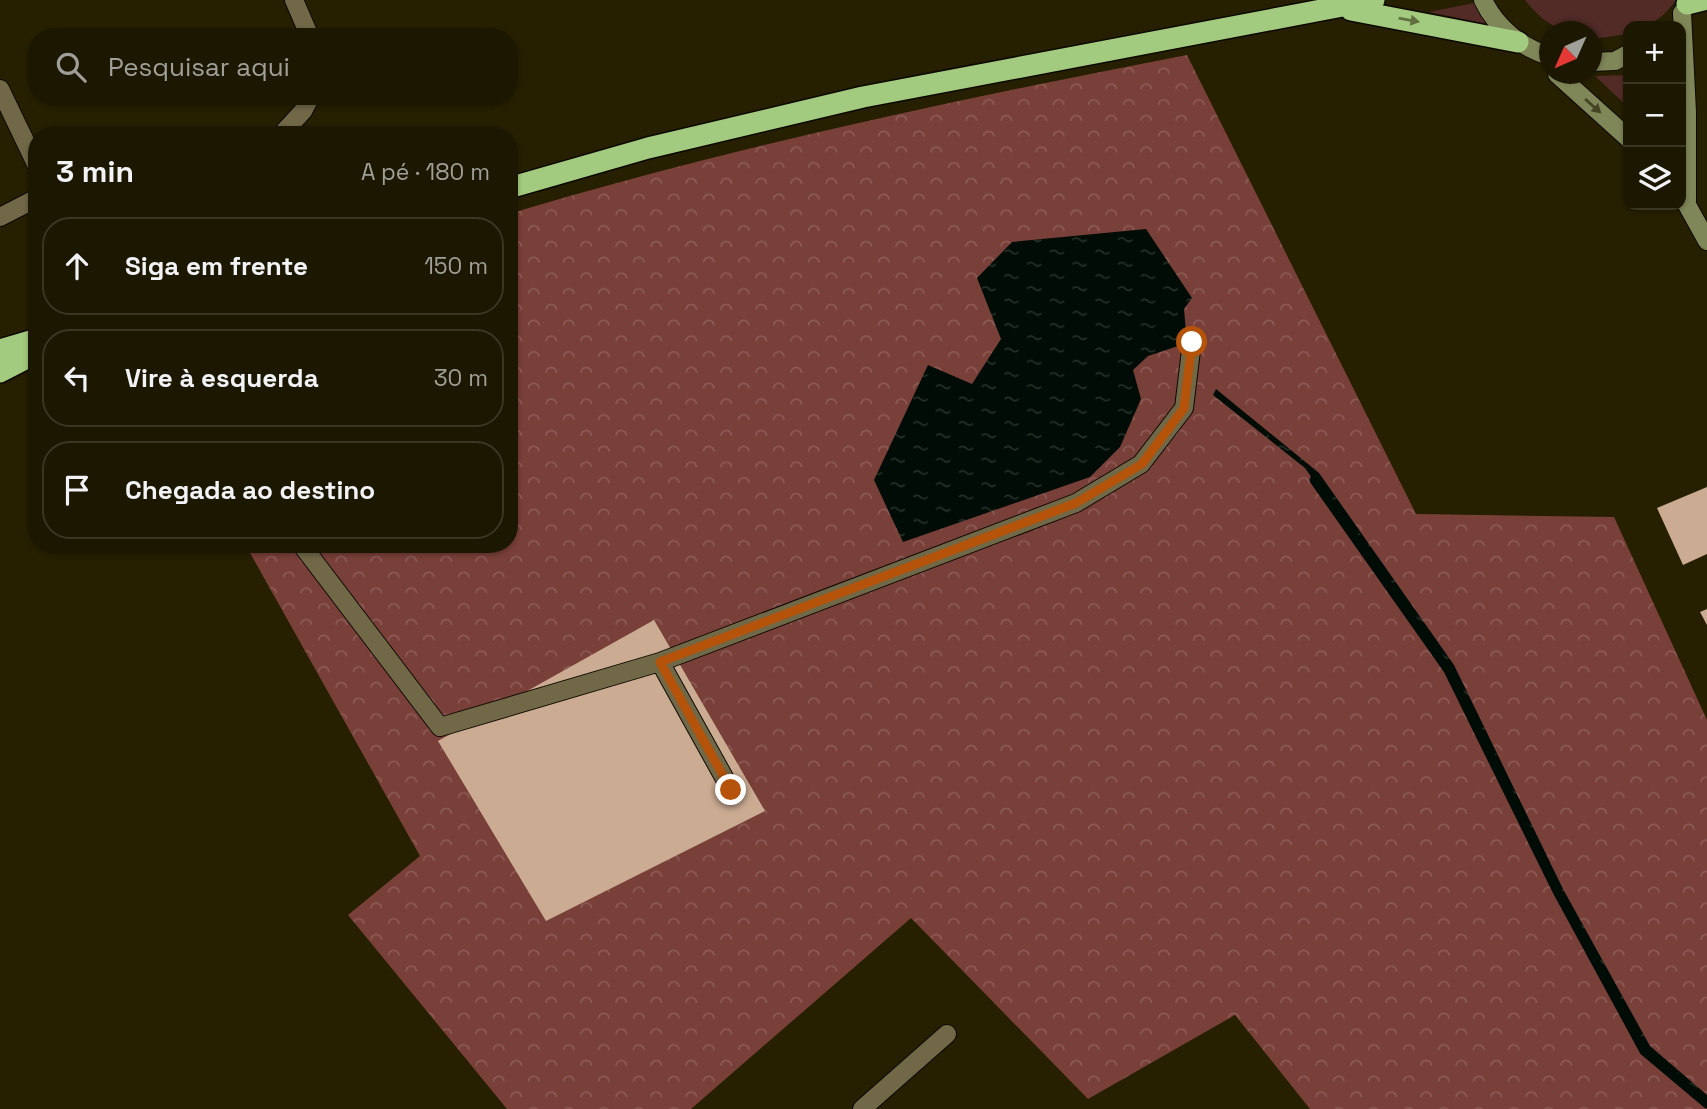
<!DOCTYPE html>
<html lang="pt">
<head>
<meta charset="utf-8">
<style>
  :root { --surface:#1c1700; --page:#25200a; --text:#f1f3f6; --muted:#a09f99; --line:#3a3622 }
  body { margin:0; font-family:"Space Grotesk",sans-serif; background:var(--page); color:var(--text) }
  .controls { position:absolute; right:21px; top:21px; display:grid; overflow:hidden; border-radius:14px; box-shadow:0 2px 5px #0004 }
  .controls button { width:63px; height:63px; display:grid; place-items:center; padding:0; border:0; border-bottom:2px solid var(--line); background:var(--surface); color:var(--text); font:35px sans-serif }
  .compass { position:absolute; left:1539px; top:21px; width:63px; height:63px; border-radius:50%; background:var(--surface); box-shadow:0 2px 5px #0004; rotate:225deg }
  .stop { position:absolute; width:21px; height:21px; margin:-16px; border:5px solid #b45309; border-radius:50%; background:#fff }
  .stop.end { background:#b45309; border-color:#fff; box-shadow:0 2px 7px #0008 }
  .list { margin:0; padding:0; list-style:none }
  h2 { display:flex; justify-content:space-between; align-items:center; height:91px; margin:0; padding:0 28px; font-size:30px }
  h2 small { font-size:23px; font-weight:400; color:var(--muted) }
  .list li { display:grid; grid-template-columns:46px 1fr auto; gap:21px; align-items:center; box-sizing:border-box; height:98px; margin:0 14px 14px; padding:0 14px; border:2px solid var(--line); border-radius:28px }
  .list b { display:block; font-size:26px; white-space:nowrap }
  .list em { font-size:23px; font-style:normal; color:var(--muted) }
  .icon { flex:none; width:38px; height:38px; fill:none; stroke:currentColor; stroke-width:2; stroke-linecap:round; stroke-linejoin:round }
  .map { position:relative; flex:none; width:1707px; height:1109px; overflow:hidden }
  .search { position:absolute; background:var(--surface); box-shadow:0 2px 5px #0004; left:28px; top:28px; width:490px; height:77px; display:flex; align-items:center; gap:18px; box-sizing:border-box; padding:0 24px; border-radius:28px; color:var(--muted); font-size:26px }
  .panel { position:absolute; background:var(--surface); box-shadow:0 2px 5px #0004; left:28px; top:126px; width:490px; height:427px; border-radius:28px }
  .map>svg:first-child { display:block }
  .grass { fill:#522b27 }
  .forest { fill:url(#forest-crowns) }
  .water { fill:url(#water-ripples) }
  .lines { fill:none; stroke-linecap:round; stroke-linejoin:round }
  .stream { stroke:#000c05; stroke-width:9 }
  .building { fill:#cbac93 }
  .street-casing { stroke:#0e0900; stroke-width:20 }
  .secondary-casing { stroke:#0e0900; stroke-width:20 }
  .highway-casing { stroke:#0e0900; stroke-width:24 }
  .street { stroke:#706847; stroke-width:18 }
  .secondary { stroke:#7f8658; stroke-width:18 }
  .highway { stroke:#a3cb7f; stroke-width:21 }
  .oneway { fill:#607040 }
  .oneway2 { fill:#444324 }
  .route { stroke:#b45309; stroke-width:9 }
</style>
</head>
<body>
<div class="map">
<svg width="1707" height="1109" viewBox="0 0 1707 1109">
  <defs>
    <pattern id="forest-crowns" width="20" height="18" patternUnits="userSpaceOnUse" patternTransform="scale(1.75)"><rect width="20" height="18" fill="#793f39"/><path d="M2 6a3 3 0 1 1 6 0M12 15a3 3 0 1 1 6 0" fill="none" stroke="#8c5a54"/></pattern>
    <pattern id="water-ripples" width="26" height="14" patternUnits="userSpaceOnUse" patternTransform="scale(1.75)"><rect width="26" height="14" fill="#000c05"/><path d="M2 4q2-2 4 0t4 0M15 11q2-2 4 0t4 0" fill="none" stroke="#252f28"/></pattern>
  </defs>
  <rect width="100%" height="100%" fill="#261f00"/>
  <path class="grass" d="M1525,0H1676C1662,19 1653,26 1628,26V34L1593,39L1592,32C1559,32 1546,26 1525,0Z
    M1474,3L1487,24L1429,12Z
    M1628,75V107L1595,76Z"/>
  <path class="forest" d="M1187,55L1416,514L1614,517L1707,720V1109H1310L1235,1015L1088,1099L911,918L691,1109H507L348,915L420,856L245,544H509V214C731,147 959,99 1187,55Z"/>
  <path class="water" d="M1146,229L1192,298L1184,309L1187,343L1148,356L1133,370L1141,399L1120,447L1090,477L903,542L874,480L928,365L972,384L1001,339L977,278L1012,242Z
    M1216,389L1319,473L1454,665L1563,889L1650,1046L1707,1095V1104L1644,1051L1557,891L1448,670L1305,468L1213,395Z"/>
  <g class="lines">
    <path class="stream" d="M1314,480L1448,670L1557,891L1644,1051L1707,1104"/>
  </g>
  <path class="building" d="M1707,487V554L1683,565L1657,508Z
    M1707,609V625L1700,612Z
    M654,620L765,811L546,921L438,741Z"/>
  <g class="lines">
    <g class="street-casing">
      <path id="street" d="M294,0L310,37
        M0,89L37,166
        M281,135L303,111L311,96
        M0,217L37,198
        M301,544L440,727L660,662
        M731,790L660,662L1076,503L1141,464L1184,408L1192,342
        M862,1109L947,1034"/>
    </g>
    <g class="secondary-casing">
      <path id="secondary" d="M1483,0C1496,27 1521,48 1550,56
        M1682,13L1687,112V201
        M1592,62L1615,61L1628,54
        M1557,74L1628,138
        M1681,194L1707,241"/>
    </g>
    <g class="highway-casing">
      <path id="highway" d="M1687,4L1703,0
        M1351,10L1518,42
        M509,188L648,148L863,97L1374,0
        M0,350L37,339
        M0,372L37,353"/>
    </g>
    <use href="#street" class="street"/>
    <use href="#secondary" class="secondary"/>
    <use href="#highway" class="highway"/>
  </g>
  <defs><path id="oneway-solid" d="M-6-.8H1V-3.2L6.5 0L1 3.2V.8H-6Z" transform="scale(1.75)"/></defs>
  <use class="oneway" href="#oneway-solid" transform="translate(1409 20) rotate(10)"/>
  <use class="oneway2" href="#oneway-solid" transform="translate(1593 106) rotate(42)"/>
  <g class="lines">
    <path class="route" d="M731,790L660,662L1076,503L1142,464L1184,408L1192,342"/>
  </g>
</svg>
<div class="controls">
<button>+</button>
<button>−</button>
<button><svg class="icon" aria-label="layers" viewBox="0 0 24 24"><path d="M12 4l9 5-9 5-9-5zM3 14l9 5 9-5"/></svg></button>
</div>
<svg class="compass" viewBox="-18 -18 36 36"><path d="M0-13l5 13h-10z" fill="#e53935"/><path d="M0 13l5-13h-10z" fill="#a09f99"/></svg>
<div class="stop" style="left:1192px;top:342px"></div>
<div class="stop end" style="left:731px;top:790px"></div>
<div class="search"><svg class="icon" aria-label="search" viewBox="0 0 24 24"><circle cx="10" cy="10" r="6"/><path d="M15 15l6 6"/></svg>Pesquisar aqui</div>
<section class="panel">
<h2>3 min<small>A pé · 180 m</small></h2>
<ul class="list">
<li><svg class="icon" aria-label="ahead" viewBox="0 0 24 24"><path d="M12 20V5M6 11l6-6 6 6"/></svg><div><b>Siga em frente</b></div><em>150 m</em></li>
<li><svg class="icon" aria-label="left" viewBox="0 0 24 24"><path d="M17 20v-9H6M10 6l-5 5 5 5"/></svg><div><b>Vire à esquerda</b></div><em>30 m</em></li>
<li><svg class="icon" aria-label="arrive" viewBox="0 0 24 24"><path d="M6 21V4h12l-3 4 3 4H6"/></svg><div><b>Chegada ao destino</b></div></li>
</ul>
</section>
</div>
</body>
</html>
